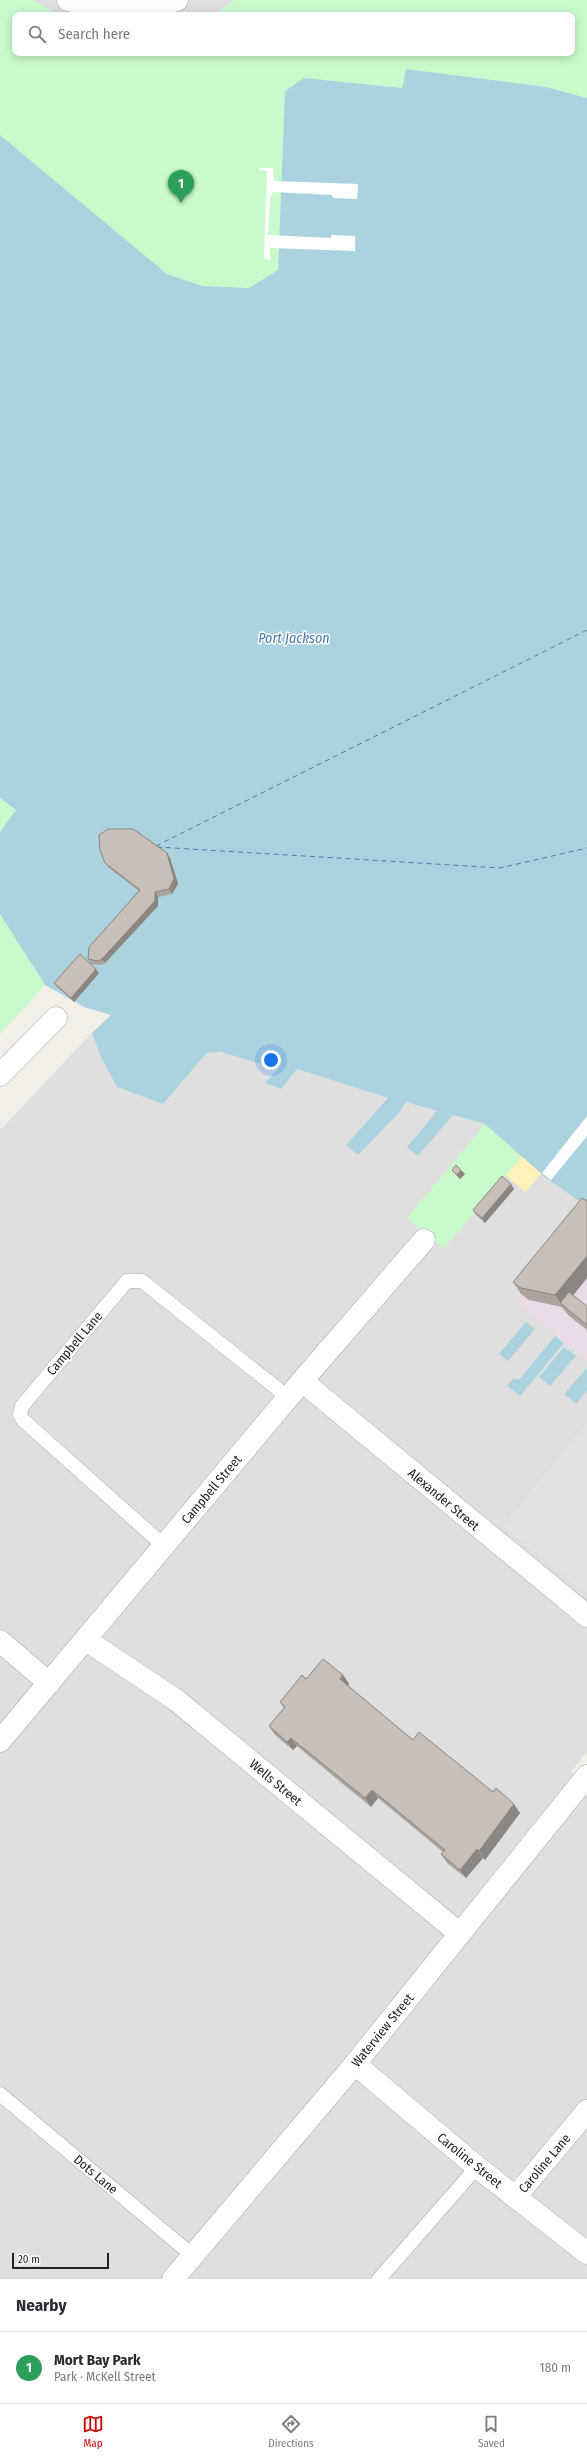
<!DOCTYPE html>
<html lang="en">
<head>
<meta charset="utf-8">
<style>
  :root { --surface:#fff; --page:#f2f2f3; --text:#2b2b33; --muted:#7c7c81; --line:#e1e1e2; --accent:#d40000 }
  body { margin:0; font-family:"Fira Sans Condensed",sans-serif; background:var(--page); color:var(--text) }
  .scale { position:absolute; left:12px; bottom:10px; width:97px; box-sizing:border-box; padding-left:4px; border:2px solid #222; border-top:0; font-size:11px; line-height:14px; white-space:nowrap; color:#222; -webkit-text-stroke:3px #fff; paint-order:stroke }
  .you { position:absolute; left:271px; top:1060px; width:14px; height:14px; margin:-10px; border:3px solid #fff; border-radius:50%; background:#1a73e8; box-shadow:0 0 0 6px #1a73e833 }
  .badge { display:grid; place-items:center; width:26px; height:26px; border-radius:50%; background:var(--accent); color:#fff; font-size:13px; font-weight:700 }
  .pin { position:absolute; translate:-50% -33px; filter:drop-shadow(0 1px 2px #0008) }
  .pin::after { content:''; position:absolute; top:21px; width:14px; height:12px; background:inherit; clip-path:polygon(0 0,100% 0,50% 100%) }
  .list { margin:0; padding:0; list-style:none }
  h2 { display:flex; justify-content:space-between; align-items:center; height:52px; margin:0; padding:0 16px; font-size:17px }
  h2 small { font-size:13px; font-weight:400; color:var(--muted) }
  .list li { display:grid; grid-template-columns:26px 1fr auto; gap:12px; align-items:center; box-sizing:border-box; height:72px; padding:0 16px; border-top:1px solid var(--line) }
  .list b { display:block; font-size:15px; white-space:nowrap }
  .list p { margin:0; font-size:13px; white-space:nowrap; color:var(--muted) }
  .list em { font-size:13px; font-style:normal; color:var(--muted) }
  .icon { flex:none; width:22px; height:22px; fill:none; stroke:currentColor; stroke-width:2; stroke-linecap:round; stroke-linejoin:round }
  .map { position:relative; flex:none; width:587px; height:2279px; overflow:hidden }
  .search { position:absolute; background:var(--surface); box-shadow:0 2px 10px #0003; left:12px; right:12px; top:12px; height:44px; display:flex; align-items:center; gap:10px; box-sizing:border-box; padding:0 14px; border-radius:8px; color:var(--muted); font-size:15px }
  .sheet { height:124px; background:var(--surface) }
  nav { display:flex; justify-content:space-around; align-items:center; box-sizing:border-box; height:56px; border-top:1px solid var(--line); background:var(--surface); font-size:11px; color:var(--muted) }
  nav a { display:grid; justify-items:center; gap:2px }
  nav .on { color:var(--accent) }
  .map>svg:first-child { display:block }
  .residential { fill:#e0dfdf }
  .industrial { fill:#ebdbe8 }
  .sand { fill:#fff1ba }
  .park { fill:#c8facc }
  .parking { fill:#e2e2e2 }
  .water { fill:#aad3df }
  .pier { fill:#fff }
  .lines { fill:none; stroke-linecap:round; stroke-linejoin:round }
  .ferry { stroke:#4a7aab; stroke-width:1; stroke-dasharray:5 4; stroke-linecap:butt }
  .lane-casing { stroke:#a9a9a9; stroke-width:15 }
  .street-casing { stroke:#a9a9a9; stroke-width:23 }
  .lane { stroke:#fff; stroke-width:14 }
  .street { stroke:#fff; stroke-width:22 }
  .wall { fill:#aba49e }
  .shaded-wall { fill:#8b8681 }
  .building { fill:#c7bfb8; stroke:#8b8681 }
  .labels { text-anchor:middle; stroke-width:3; stroke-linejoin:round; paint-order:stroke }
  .street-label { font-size:13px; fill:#222; stroke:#fff }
  .water-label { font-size:14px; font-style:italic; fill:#4a7aab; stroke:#fff }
</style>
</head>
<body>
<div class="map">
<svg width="587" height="2279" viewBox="0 0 587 2279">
  <rect width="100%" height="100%" fill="#f2efe9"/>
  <path class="residential" d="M33,0H234L214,15H59Z
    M92,1033L101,1057L117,1087L163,1104L207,1053L221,1052L279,1069H296L389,1098L384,1105L399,1113L406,1102L437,1111L407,1147L418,1155L453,1115L485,1124L545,1177L587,1207L516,1302L587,1360V1424L504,1526L587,1593V1752L571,1772L587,1785V2279H0V1130Z"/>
  <path class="industrial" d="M587,1214V1360L515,1302Z"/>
  <path class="sand" d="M514,1149L542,1173L525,1192L505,1175L520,1158Z"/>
  <path class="park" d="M0,0H33L59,15H15V53H572V15H214L234,0H587V98L546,87L406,69L402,88L304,78L285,92L278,270L249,288L202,286L167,274L0,135Z
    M0,798L16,810L0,832Z
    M0,914L45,985L0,1034Z
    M485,1124L522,1156L444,1249L407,1218Z"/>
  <path class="parking" d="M587,1424V1593L504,1526Z"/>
  <path class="water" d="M406,69L546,87L587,98V1207L545,1177L485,1124L453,1115L418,1156L407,1147L437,1111L406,1102L399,1113L358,1155L346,1145L388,1098L297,1069L281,1089L265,1083L278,1069L221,1052L207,1053L163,1104L117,1087L101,1057L92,1033L111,1015L84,1007L45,985L0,914V832L16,810L0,798V135L167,274L202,286L249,288L278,270L285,91L304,78L402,88Z
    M526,1322L535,1329L508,1361L499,1354Z
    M555,1336L564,1343L520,1396L507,1386L514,1378L519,1380Z
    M564,1347L576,1356L550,1386L539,1377Z
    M587,1368V1390L576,1404L564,1394Z"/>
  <path class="pier" d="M259,168H273L274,181L358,184L357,199L333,198L332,195L273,192L270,199L268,235L331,238V235L355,236V251L270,248V260L264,259L267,171L259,170Z
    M587,1116V1136L551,1180L542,1173Z"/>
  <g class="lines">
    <path class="ferry" d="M156,846L587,630
      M157,847L500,868L587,848"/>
    <g class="lane-casing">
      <path id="lane" d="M163,1545L23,1420L20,1415L22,1406L127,1281H142L289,1398
        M0,2094L192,2255
        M379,2279L477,2167"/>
    </g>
    <g class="street-casing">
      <path id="street" d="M68,0C108,11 137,15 177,0
        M0,1075L56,1018
        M302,1381L587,1616
        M86,1640L176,1700L459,1933
        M0,1641L49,1683
        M0,1741L302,1381L424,1240
        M355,2064L477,2167L587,2253
        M516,2196L587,2111
        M173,2279L355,2064L587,1776"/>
    </g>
    <use href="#lane" class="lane"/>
    <use href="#street" class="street"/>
  </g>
  <path class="wall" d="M170,858L178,884L172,894L158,897V906L105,963L101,965L91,964L88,959L139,891L109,868L105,863Z
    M99,973L74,1002L57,987L54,983Z
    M452,1170L465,1174L460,1179L455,1174Z
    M511,1184L514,1189L485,1223L476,1215L473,1210Z
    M587,1278L573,1295L587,1306V1330L568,1315L562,1307L529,1300L521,1294L513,1282Z
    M343,1675L349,1684L347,1685L413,1740L493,1792L520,1813L485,1860L483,1858L466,1878L447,1863L441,1854L443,1852L378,1798L371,1807L297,1746L293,1750L275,1735L269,1726L284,1708L280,1702L306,1679Z"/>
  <path class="shaded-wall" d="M167,853L170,858L178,884L172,894L169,889Z
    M155,892L158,897V906L105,963L102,959Z
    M96,969L99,973L74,1002L71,998Z
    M461,1170L465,1174L460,1179L457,1175Z
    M511,1184L514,1189L485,1223L482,1218Z
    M587,1256V1278L564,1307L555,1295Z
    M343,1675L349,1684L346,1688L340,1679Z
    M291,1738L297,1746L293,1750L287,1742Z
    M372,1790L378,1798L371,1807L365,1798Z
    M514,1804L520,1813L485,1860L479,1851Z
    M477,1849L483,1858L466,1878L460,1870Z"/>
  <path class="building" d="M108,829H133L167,853L174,879L169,889L155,892V901L102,959L98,961L88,959L89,947L140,890L105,863L100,850L99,835Z
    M80,954L96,969L71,998L54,983Z
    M456,1165L461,1170L457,1175L452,1170Z
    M502,1176L511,1184L482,1218L473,1210Z
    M582,1198L587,1201V1256L555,1295L521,1288L513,1282Z
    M569,1292L587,1306V1325L560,1303Z
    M323,1659L343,1675L340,1679L413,1740L419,1732L493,1792L496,1788L514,1804L479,1851L477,1849L460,1870L441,1854L445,1850L372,1790L365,1798L291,1738L287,1742L269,1726L285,1707L280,1702L302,1675L306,1679Z"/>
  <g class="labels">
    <g class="street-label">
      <text transform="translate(74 1343) rotate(-50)" y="5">Campbell Lane</text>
      <text transform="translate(211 1489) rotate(-50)" y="5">Campbell Street</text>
      <text transform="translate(444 1499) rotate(40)" y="5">Alexander Street</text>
      <text transform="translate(276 1782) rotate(40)" y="5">Wells Street</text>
      <text transform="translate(382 2030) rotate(-51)" y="5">Waterview Street</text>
      <text transform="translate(470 2160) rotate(39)" y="5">Caroline Street</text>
      <text transform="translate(544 2163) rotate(-50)" y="5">Caroline Lane</text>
      <text transform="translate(96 2174) rotate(40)" y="5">Dots Lane</text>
    </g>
    <g class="water-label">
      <text x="294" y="643">Port Jackson</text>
    </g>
  </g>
</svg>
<div class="scale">20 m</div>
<div class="you"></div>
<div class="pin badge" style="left:181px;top:203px;background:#2e9e5b">1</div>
<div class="search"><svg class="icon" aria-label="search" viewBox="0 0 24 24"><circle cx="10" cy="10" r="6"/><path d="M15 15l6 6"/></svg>Search here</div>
</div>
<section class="sheet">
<h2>Nearby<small></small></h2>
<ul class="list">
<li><span class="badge" style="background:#2e9e5b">1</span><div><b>Mort Bay Park</b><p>Park · McKell Street</p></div><em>180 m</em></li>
</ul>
</section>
<nav>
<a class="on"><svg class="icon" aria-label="map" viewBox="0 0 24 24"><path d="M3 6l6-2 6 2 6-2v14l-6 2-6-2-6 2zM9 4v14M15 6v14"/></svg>Map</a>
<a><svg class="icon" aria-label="directions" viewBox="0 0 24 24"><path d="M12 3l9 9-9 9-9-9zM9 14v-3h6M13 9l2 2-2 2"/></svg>Directions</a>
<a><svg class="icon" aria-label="saved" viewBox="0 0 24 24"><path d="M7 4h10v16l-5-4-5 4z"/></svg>Saved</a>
</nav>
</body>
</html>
